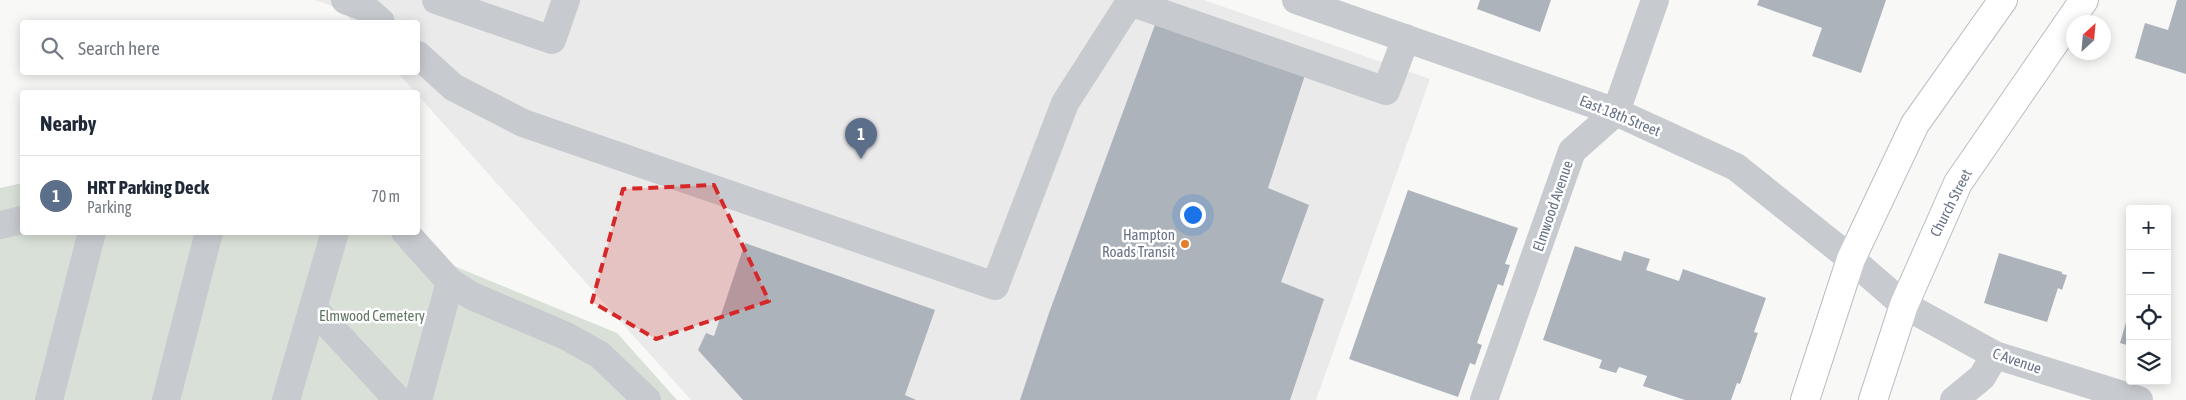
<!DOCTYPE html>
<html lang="en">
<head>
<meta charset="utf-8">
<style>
  :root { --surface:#fff; --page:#f6f6f7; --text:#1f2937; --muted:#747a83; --line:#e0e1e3; --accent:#774f32 }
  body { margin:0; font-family:"Asap Condensed",sans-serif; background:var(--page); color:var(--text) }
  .controls { position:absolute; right:15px; bottom:15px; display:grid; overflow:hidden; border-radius:5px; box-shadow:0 2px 12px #0003 }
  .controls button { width:45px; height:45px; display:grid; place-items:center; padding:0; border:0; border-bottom:1px solid var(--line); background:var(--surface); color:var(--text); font:25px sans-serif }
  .compass { position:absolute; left:2066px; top:15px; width:45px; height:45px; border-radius:50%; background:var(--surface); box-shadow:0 2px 12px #0003; rotate:26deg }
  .you { position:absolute; left:1192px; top:214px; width:18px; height:18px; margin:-12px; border:4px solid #fff; border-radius:50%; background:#1a73e8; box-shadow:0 0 0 8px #1a73e833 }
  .badge { display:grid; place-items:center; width:32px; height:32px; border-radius:50%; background:var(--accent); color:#fff; font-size:16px; font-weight:700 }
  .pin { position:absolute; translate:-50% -41px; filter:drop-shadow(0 1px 2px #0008) }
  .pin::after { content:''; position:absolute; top:26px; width:18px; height:15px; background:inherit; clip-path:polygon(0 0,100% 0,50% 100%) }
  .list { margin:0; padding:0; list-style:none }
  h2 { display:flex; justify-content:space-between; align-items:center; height:65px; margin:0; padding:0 20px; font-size:21px }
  h2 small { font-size:16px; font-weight:400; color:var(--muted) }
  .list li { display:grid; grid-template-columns:32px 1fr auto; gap:15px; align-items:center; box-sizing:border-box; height:80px; padding:0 20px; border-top:1px solid var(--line) }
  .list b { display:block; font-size:19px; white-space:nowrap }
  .list p { margin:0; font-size:16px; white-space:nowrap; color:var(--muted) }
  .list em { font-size:16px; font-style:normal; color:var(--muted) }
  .icon { flex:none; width:28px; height:28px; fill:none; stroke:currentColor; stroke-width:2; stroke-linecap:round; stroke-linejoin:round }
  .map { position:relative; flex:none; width:2186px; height:400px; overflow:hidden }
  .search { position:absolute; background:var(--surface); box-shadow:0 2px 12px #0003; left:20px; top:20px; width:400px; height:55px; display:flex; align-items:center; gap:12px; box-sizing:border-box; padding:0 18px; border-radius:5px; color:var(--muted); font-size:19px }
  .panel { position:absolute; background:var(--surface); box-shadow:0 2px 12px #0003; left:20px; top:90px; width:400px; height:145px; border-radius:5px }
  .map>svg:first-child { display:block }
  .built { fill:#e9eae9 }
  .green { fill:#d9e0d7 }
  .building { fill:#adb3bb }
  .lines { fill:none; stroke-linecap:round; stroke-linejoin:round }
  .major-casing { stroke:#babdc2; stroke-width:30 }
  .minor { stroke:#c7cace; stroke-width:28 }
  .major { stroke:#fff; stroke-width:28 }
  .marked { fill:#d62828; fill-opacity:0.2; stroke:#d62828; stroke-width:4; stroke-dasharray:10 6; stroke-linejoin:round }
  .poi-dot { fill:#e37e2c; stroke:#fff; stroke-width:2 }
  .labels { text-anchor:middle; stroke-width:5; stroke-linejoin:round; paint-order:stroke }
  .street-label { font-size:15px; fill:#687387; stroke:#fff }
  .poi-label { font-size:15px; fill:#687387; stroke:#fff; text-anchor:end }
  .park-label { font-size:15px; fill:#637963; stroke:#fff }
</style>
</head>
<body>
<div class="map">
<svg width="2186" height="400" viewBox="0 0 2186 400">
  <rect width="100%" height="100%" fill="#f8f9f6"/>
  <path class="built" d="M315,0H1204L1430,79L1316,400H691L398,73L418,72V22H353L341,9Z"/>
  <path class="green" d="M22,183V232H418L454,266L617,333L677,400H0V188Z"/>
  <path class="building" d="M1480,0H1551L1540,32L1477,9Z
    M1759,0H1886L1861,73L1812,56L1822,28L1757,5Z
    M2177,0H2186V74L2135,58L2145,23L2168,30Z
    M1156,22L1306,72L1268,188L1309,205L1281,282L1324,299L1290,400H1020L1049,313Z
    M1408,190L1518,228L1505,264L1510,265L1503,286L1498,284L1477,343L1482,345L1475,365L1470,363L1458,397L1349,359Z
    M745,243L935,310L905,395L916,400H743L698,350L706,333L714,336Z
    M1575,246L1621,261L1624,251L1650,259L1646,270L1679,281L1683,269L1766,298L1754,332L1758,333L1740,384L1737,383L1731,400H1685L1643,386L1647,376L1619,367L1616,373L1599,368L1602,360L1543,340Z
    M1999,253L2062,272V274L2067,275L2062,290L2058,288L2047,322L1984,303Z
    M2129,312H2130V346L2120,343Z"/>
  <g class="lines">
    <g class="major-casing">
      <path id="major" d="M1805,400L1851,259L1915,124L2003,0
        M1873,400L1904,305L1958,183L2084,0"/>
    </g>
    <path class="minor" d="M345,0L364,7L381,22
      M436,0L552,40L566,0
      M1296,0L1616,112L1736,167L1851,259L1904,305L1995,355L2139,400
      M1130,2L1386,91L1406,38
      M418,55L453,87L523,123L995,286L1065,103L1131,0
      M0,225L22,220
      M405,232L450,282L472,296L566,336L600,355L647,400
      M313,308L398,400
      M49,400L92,232
      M166,400L209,232
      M286,400L335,232
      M418,400L450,282
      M1484,400L1572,151L1616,112L1655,0
      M1954,400L1982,377L1995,355"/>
    <use href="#major" class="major"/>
  </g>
  <path class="marked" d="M714,185L769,301L656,339L592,302L623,189Z"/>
  <circle class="poi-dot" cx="1185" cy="244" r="5"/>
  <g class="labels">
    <g class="street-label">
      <text transform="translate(1620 116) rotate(22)" y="5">East 18th Street</text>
      <text transform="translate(1951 203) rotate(-63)" y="5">Church Street</text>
      <text transform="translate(1553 206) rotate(-71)" y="5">Elmwood Avenue</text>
      <text transform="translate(2017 361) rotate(19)" y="5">C Avenue</text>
    </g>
    <g class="poi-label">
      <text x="1175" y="240">Hampton<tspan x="1175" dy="17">Roads Transit</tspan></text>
    </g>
    <g class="park-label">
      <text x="372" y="321">Elmwood Cemetery</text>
    </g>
  </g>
</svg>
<div class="controls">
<button>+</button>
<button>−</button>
<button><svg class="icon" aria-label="locate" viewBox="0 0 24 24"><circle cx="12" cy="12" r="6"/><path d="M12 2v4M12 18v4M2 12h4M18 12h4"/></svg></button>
<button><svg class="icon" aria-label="layers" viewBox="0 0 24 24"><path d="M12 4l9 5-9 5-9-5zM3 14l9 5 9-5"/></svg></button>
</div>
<svg class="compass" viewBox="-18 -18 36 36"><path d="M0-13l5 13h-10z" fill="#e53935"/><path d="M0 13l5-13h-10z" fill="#747a83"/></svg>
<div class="you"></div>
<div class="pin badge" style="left:861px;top:159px;background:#5c6f8a">1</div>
<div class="search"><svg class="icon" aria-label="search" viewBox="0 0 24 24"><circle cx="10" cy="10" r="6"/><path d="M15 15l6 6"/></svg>Search here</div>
<section class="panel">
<h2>Nearby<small></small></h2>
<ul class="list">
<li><span class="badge" style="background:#5c6f8a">1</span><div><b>HRT Parking Deck</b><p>Parking</p></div><em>70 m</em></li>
</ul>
</section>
</div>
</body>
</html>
